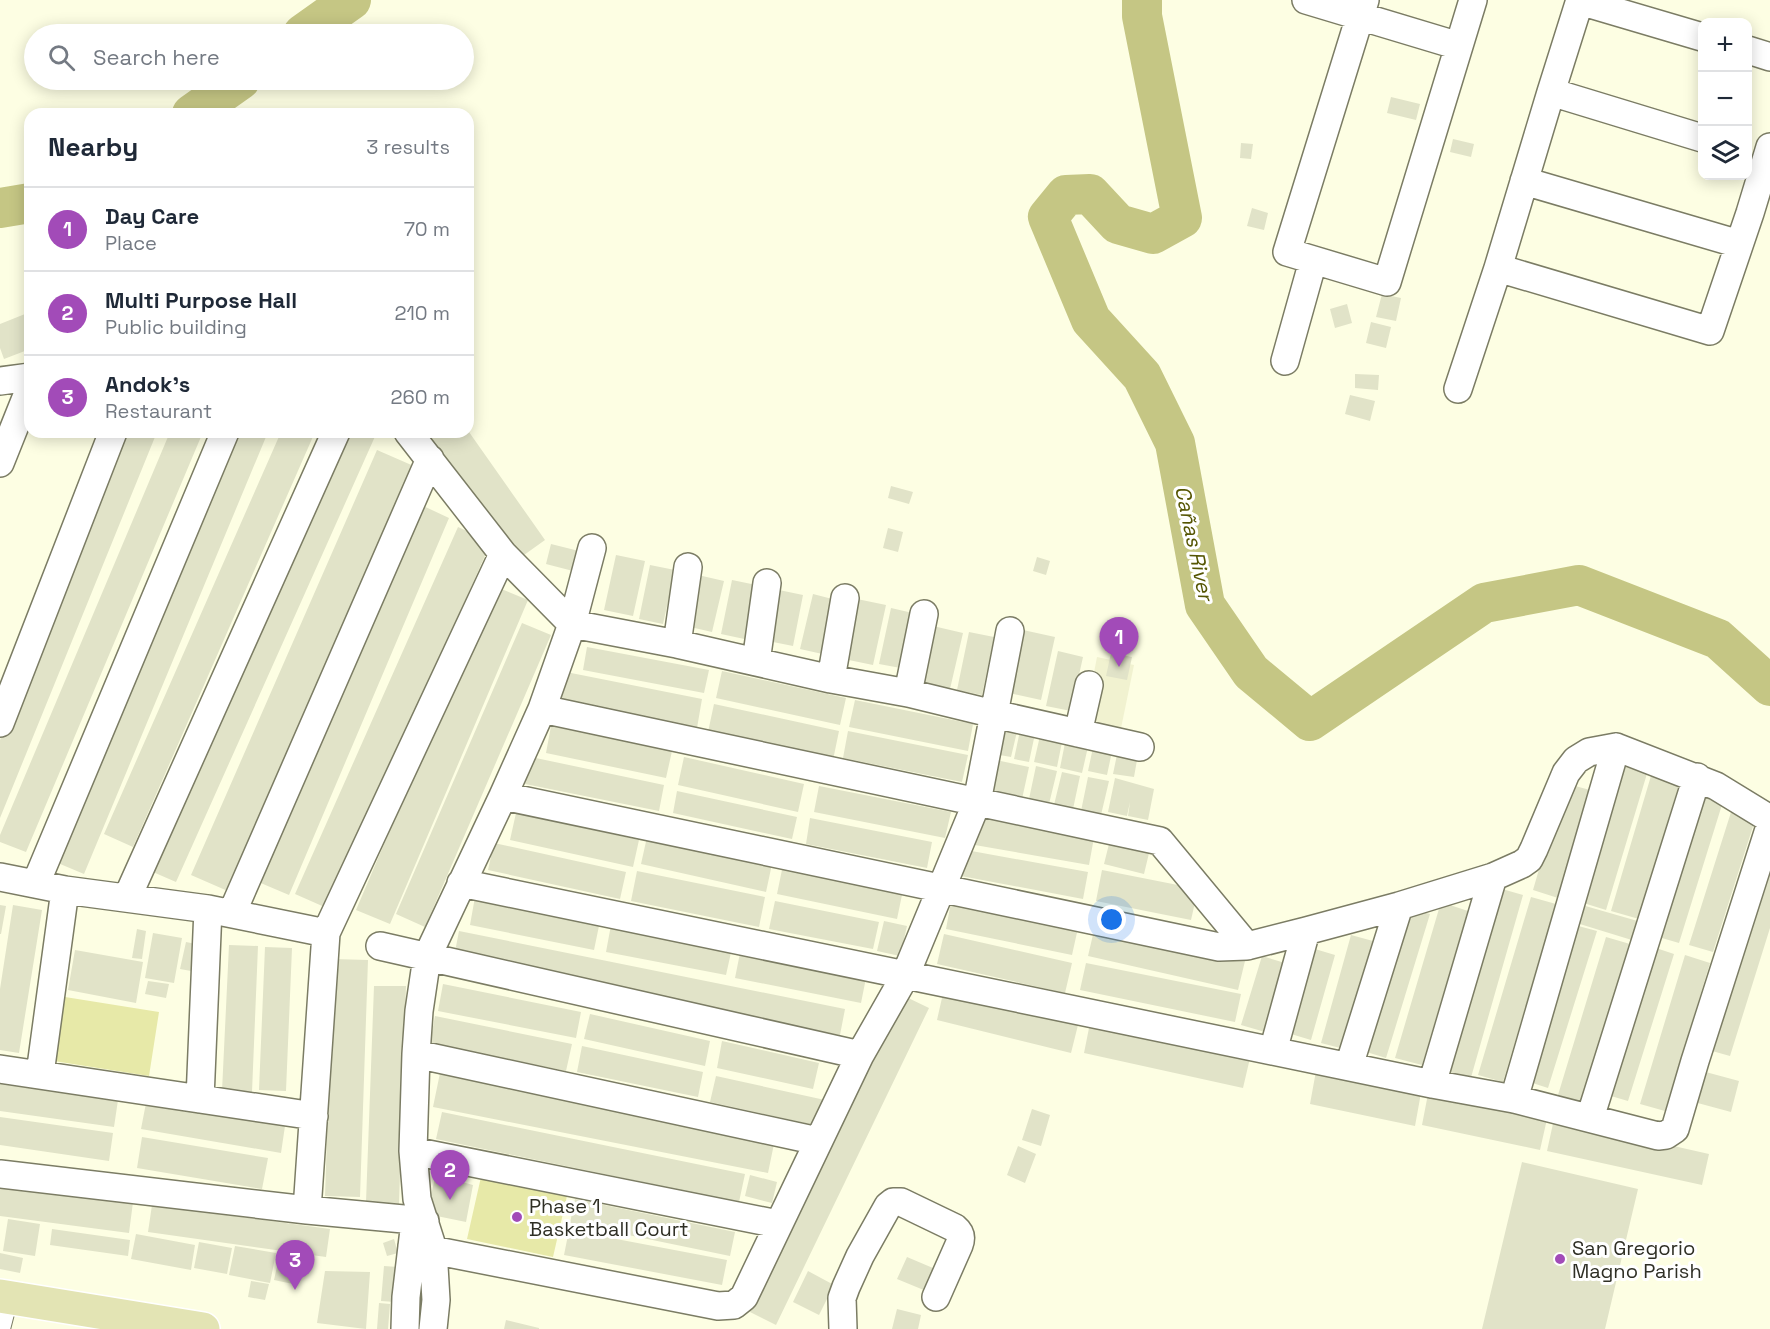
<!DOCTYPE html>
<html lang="en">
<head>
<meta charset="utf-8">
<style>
  :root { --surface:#fff; --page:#f2f2f3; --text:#1f2937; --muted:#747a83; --line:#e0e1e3; --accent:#a24bb8 }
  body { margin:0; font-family:"Space Grotesk",sans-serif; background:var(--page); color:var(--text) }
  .controls { position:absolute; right:18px; top:18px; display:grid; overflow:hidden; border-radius:12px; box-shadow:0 3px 15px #0003 }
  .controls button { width:54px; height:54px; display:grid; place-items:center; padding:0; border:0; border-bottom:2px solid var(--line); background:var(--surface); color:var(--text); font:30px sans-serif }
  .you { position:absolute; left:1112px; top:920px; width:21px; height:21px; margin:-15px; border:4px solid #fff; border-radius:50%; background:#1a73e8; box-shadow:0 0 0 9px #1a73e833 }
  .badge { display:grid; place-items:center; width:39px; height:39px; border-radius:50%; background:var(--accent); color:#fff; font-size:20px; font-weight:700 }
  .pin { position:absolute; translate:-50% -50px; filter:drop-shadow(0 2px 3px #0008) }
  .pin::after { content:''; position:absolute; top:32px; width:21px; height:18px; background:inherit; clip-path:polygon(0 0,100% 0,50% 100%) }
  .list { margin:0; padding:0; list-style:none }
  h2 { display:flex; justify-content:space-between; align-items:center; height:78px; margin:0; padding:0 24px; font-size:26px }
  h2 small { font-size:20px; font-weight:400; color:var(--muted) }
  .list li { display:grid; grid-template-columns:39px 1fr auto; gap:18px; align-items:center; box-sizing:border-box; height:84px; padding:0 24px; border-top:2px solid var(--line) }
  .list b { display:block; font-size:22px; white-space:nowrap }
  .list p { margin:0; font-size:20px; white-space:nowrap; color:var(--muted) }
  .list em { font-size:20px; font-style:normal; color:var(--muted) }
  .icon { flex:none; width:33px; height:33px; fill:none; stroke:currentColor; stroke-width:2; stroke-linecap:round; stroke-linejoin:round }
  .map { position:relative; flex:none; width:1770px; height:1329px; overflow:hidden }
  .search { position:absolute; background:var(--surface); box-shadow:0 3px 15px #0003; left:24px; top:24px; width:450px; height:66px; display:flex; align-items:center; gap:15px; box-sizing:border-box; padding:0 21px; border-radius:33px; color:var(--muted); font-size:22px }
  .panel { position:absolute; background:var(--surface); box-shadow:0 3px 15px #0003; left:24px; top:108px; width:450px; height:330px; border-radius:18px }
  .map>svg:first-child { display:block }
  .built { fill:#f1f2d0 }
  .green { fill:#e7e9a8 }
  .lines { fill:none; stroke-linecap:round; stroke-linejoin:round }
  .river { stroke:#c5c684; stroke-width:40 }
  .building { fill:#e1e3c8 }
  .service-casing { stroke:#7b7c64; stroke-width:16 }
  .minor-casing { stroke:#7b7c64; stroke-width:30 }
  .primary-casing { stroke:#fff; stroke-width:36 }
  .service { stroke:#fff; stroke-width:14 }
  .minor { stroke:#fff; stroke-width:27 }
  .primary { stroke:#e3e4b4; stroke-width:33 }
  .poi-dot { fill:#a24bb8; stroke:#fff; stroke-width:2 }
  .labels { text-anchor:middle; stroke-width:6; stroke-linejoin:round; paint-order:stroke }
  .poi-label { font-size:20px; fill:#2f2f25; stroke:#fff; text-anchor:start }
  .water-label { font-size:21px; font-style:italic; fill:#555503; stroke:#fff }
</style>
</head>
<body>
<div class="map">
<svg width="1770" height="1329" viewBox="0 0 1770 1329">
  <rect width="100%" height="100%" fill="#fdfee3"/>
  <path class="built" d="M1097,657L1134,665L1119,738L1081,730L1092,683Z"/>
  <path class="green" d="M65,997L159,1012L149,1076L54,1061Z
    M481,1177L567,1196L553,1257L467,1239Z"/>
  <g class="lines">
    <path class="river" d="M1142,0V16L1182,218L1153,234L1118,224L1090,194L1066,195L1048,217L1091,320L1142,376L1175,443L1205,605L1251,672L1310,721L1484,603L1579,585L1718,639L1770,686
      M303,34L351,0
      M192,114L240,80
      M0,208L30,203"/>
  </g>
  <path class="building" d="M1391,97L1420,104L1416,120L1387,113Z
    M1453,139L1474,144L1471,157L1450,152Z
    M1241,143L1253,144L1251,159L1240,158Z
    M1252,208L1268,213L1264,230L1247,226Z
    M1382,294L1401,298L1396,321L1376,317Z
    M1347,304L1352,323L1335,328L1330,309Z
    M30,312V349L4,359L0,348V324Z
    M1371,322L1391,327L1386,348L1366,343Z
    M1355,374L1379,375L1378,390L1355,388Z
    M1350,395L1375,401L1370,421L1345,414Z
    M125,432H157L0,818V740Z
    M170,432H203L26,852L0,842V835Z
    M232,432H268L84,874L53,861Z
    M281,432H315L133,847L104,834Z
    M340,432H377L176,882L146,869Z
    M427,432H469L545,540L517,560Z
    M377,450L416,467L230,892L191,875Z
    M891,486L913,492L909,504L888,498Z
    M417,503L449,518L289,895L256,881Z
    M458,527L491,542L329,909L295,894Z
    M888,528L903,532L898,552L883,548Z
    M551,544L579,551L573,571L546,564Z
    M616,555L645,561L633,616L604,610Z
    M1037,557L1050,561L1046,575L1033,571Z
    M650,565L675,570L663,624L639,619Z
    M698,575L724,581L712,632L686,626Z
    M732,580L761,586L749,640L721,634Z
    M494,586L528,600L390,924L356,910Z
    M779,590L803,595L793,646L768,641Z
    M813,594L840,601L827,655L800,649Z
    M857,599L886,605L873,665L844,659Z
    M891,608L917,614L906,669L879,664Z
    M522,623L551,635L425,927L396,914Z
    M933,626L963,633L950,689L920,683Z
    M1023,630L1055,637L1041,700L1009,693Z
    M969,632L994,637L982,695L957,690Z
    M587,647L709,670L704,693L583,670Z
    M1058,651L1083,657L1071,711L1046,706Z
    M1111,653L1132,657L1127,680L1106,676Z
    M722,671L846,698L840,725L716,698Z
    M566,672L702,699L697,728L560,701Z
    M855,700L973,724L968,751L849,727Z
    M714,704L839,731L833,760L708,732Z
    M1002,719L1019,723L1011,757L994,754Z
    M551,726L672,751L666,778L546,753Z
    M1021,726L1036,729L1029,762L1014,759Z
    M1042,727L1064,732L1057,767L1034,762Z
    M848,731L968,755L962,782L843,758Z
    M1067,733L1090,738L1082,773L1060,768Z
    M1095,738L1114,742L1107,775L1088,771Z
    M1119,745L1139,749L1134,777L1113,774Z
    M531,757L664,785L659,811L525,784Z
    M684,757L804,784L798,812L678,785Z
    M1620,758L1649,767L1606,910L1577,901Z
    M996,760L1029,767L1022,799L989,792Z
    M1036,766L1057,771L1049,804L1029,799Z
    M1653,769L1681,777L1639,919L1611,911Z
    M1062,772L1080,776L1073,809L1054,805Z
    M1088,777L1109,781L1101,815L1081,811Z
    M1115,778L1154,789L1148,820L1128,816L1130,802L1127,816L1108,812Z
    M1564,783L1590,790L1558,898L1533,890Z
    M819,786L951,812L945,838L814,812Z
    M1701,788L1725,795L1679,943L1655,936Z
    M677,791L797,817L792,839L673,813Z
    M1732,809L1756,817L1713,952L1689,945Z
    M975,811L1095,832L1089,865L969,844Z
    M516,813L639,840L633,867L510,840Z
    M810,818L932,842L927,868L806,844Z
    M647,837L772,864L766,892L641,864Z
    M1110,840L1150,849L1144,874L1104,864Z
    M1770,840V928L1730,1056L1705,1049Z
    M494,843L626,872L620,899L488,870Z
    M966,850L1088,872L1083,899L961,876Z
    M783,865L903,890L897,919L777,894Z
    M1102,870L1198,889L1191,920L1096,901Z
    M637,871L765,897L759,927L631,901Z
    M1495,887L1523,895L1470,1081L1442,1072Z
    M475,897L600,921L594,950L470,925Z
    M1531,897L1556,904L1503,1082L1478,1075Z
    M775,901L879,922L873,949L769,929Z
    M951,902L1078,928L1072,955L946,929Z
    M1441,902L1468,911L1422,1065L1395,1058Z
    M1575,903L1641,922L1635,941L1570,921Z
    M0,905L6,906L1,934H0Z
    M13,905L42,910L19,1053L0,1050V989Z
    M1404,906L1430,914L1386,1058L1360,1050Z
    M884,921L907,926L900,956L877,951Z
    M1571,924L1597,931L1548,1088L1523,1080Z
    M611,925L732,948L726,975L606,952Z
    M1095,926L1245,961L1238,990L1088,956Z
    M137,929L146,931L142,959L132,958Z
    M459,931L845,1009L840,1035L454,957Z
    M153,933L182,938L174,983L145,978Z
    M944,934L1072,963L1065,993L937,964Z
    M1351,935L1373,941L1344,1049L1321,1043Z
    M1606,937L1630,944L1582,1102L1558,1095Z
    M186,942L196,944L191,971L180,969Z
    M229,945L258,946L252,1092L222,1091Z
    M1305,946L1335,955L1311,1040L1281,1031Z
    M1650,946L1674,954L1628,1101L1604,1094Z
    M265,947L292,948L286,1091L259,1090Z
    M75,950L143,962L136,1003L68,990Z
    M740,953L866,978L861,1003L735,978Z
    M1685,955L1710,963L1665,1111L1640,1104Z
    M1262,956L1285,963L1265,1032L1241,1025Z
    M333,959L368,960L360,1197L325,1196Z
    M1086,963L1241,994L1235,1022L1080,990Z
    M148,981L169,984L166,998L145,994Z
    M443,984L581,1012L576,1038L438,1011Z
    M374,986H406L399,1204L366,1202Z
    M944,989L1079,1021L1071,1053L937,1020Z
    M902,995L929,1008L776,1325L750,1312Z
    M590,1014L710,1041L705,1066L584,1039Z
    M435,1016L572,1044L566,1071L430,1043Z
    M1090,1023L1250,1058L1243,1088L1084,1053Z
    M722,1041L819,1063L813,1089L717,1068Z
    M582,1046L703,1072L698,1097L577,1072Z
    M1316,1071L1421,1093L1415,1126L1310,1104Z
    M1702,1071L1739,1081L1731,1112L1694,1102Z
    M440,1073L775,1139L768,1173L433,1107Z
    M716,1076L825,1100L819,1126L710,1102Z
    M0,1083L118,1100L114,1127L0,1111Z
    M1428,1094L1547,1119L1540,1150L1422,1125Z
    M146,1103L285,1126L281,1153L141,1129Z
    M1032,1109L1050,1115L1041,1146L1022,1140Z
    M442,1112L745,1174L739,1202L436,1139Z
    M0,1117L113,1133L109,1161L0,1145Z
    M1554,1119L1709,1154L1702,1185L1547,1151Z
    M142,1137L268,1158L262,1189L137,1168Z
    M1018,1146L1036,1154L1025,1183L1007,1175Z
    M1522,1162L1638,1189L1605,1329H1482Z
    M750,1175L777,1182L772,1203L745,1196Z
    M435,1177L455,1180L473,1185L466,1222L427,1214Z
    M0,1184L133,1202L129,1233L0,1216Z
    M575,1199L735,1232L730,1256L570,1223Z
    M152,1205L330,1229L326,1257L148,1232Z
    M8,1219L40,1224L35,1256L3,1251Z
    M52,1229L130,1240L128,1256L50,1245Z
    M569,1230L727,1260L722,1285L564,1255Z
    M136,1234L195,1245L191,1270L131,1259Z
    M394,1239L398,1253L387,1256L383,1243Z
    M199,1242L232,1248L227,1274L194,1268Z
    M235,1246L276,1253L270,1283L229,1275Z
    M0,1253L23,1258L20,1273L0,1269Z
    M907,1257L940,1271L931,1293L897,1279Z
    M278,1262L297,1266L293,1284L274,1280Z
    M384,1266L398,1267L395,1302L381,1301Z
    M325,1271L370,1272L366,1329L317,1323Z
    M808,1271L834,1285L819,1315L793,1302Z
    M251,1281L269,1284L265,1300L248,1297Z
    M379,1303L390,1304L388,1329H377Z
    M897,1309L921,1315L918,1329H892Z
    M506,1320L539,1328V1329H504Z"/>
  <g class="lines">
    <g class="service-casing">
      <path id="service" d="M3,1329L11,1298"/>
    </g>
    <g class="minor-casing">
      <path id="minor" d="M1306,0L1459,46
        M1365,0L1287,252L1387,282L1473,0
        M1580,0L1551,92L1498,268L1710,331L1750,213L1770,147
        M1580,1L1702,37
        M1748,50L1770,57
        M1551,92L1702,138
        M1524,181L1739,244
        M1285,361L1313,261
        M0,381L30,377
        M1458,389L1498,268
        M408,432L503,554L572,624L677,644L831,679L908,693L994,714L1140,747
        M0,463L30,388
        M677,644L688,567
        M756,662L767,583
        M831,679L845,598
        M908,693L924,614
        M542,709L1160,841L1247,946
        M0,723L113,432
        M1078,733L1089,685
        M503,796L1219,947L1247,946L1306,931L1399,906L1493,877L1522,864L1529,859L1534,849L1566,773L1576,760L1589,752L1616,747L1716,786L1770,819
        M0,877L65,890L208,909L326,933
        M36,883L225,432
        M461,883L1432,1084L1514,1099L1658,1136L1666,1135L1675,1129L1695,1061L1770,826
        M127,898L336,432
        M232,913L430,459
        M380,946L860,1055
        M1273,1051L1306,931
        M416,1054L818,1141
        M1349,1066L1399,906
        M0,1069L314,1116
        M40,1074L65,890
        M1432,1084L1493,877
        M200,1099L208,909
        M1514,1099L1616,747
        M1590,1118L1697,777
        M413,1151L778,1224
        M0,1174L307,1210L425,1221
        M307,1210L326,933L503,554
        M412,1246L718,1306L734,1305L744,1297L860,1055L905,976L977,802L1010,631
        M405,1329L406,1297L414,1230
        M433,1329L436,1300L433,1249L417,1199L413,1151L416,1054L419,1011L427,957L503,796L542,709L572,624L592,548
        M843,1329L842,1298L846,1287L860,1256L888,1206L893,1202H901L955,1228C961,1233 962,1237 959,1245L936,1297"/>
    </g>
    <g class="primary-casing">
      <path id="primary" d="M0,1296L203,1329"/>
    </g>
    <use href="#service" class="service"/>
    <use href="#minor" class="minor"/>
    <use href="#primary" class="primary"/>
  </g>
  <g class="poi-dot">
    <circle cx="517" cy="1217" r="6"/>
    <circle cx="1560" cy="1259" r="6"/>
  </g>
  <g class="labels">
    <g class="poi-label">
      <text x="529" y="1213">Phase 1<tspan x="529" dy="23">Basketball Court</tspan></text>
      <text x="1572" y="1255">San Gregorio<tspan x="1572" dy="23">Magno Parish</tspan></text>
    </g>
    <g class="water-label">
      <text transform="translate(1194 543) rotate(78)" y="7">Cañas River</text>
    </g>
  </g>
</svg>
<div class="controls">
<button>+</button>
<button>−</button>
<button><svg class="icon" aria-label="layers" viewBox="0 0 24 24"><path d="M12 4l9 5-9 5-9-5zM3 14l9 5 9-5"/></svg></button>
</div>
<div class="you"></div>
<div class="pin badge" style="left:1119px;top:667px">1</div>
<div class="pin badge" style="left:450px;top:1200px">2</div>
<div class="pin badge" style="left:295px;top:1290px">3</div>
<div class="search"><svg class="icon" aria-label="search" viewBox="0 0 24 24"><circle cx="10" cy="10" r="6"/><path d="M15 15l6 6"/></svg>Search here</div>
<section class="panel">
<h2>Nearby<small>3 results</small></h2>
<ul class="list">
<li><span class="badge">1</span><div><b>Day Care</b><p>Place</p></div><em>70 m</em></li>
<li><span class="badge">2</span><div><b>Multi Purpose Hall</b><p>Public building</p></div><em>210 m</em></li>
<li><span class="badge">3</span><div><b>Andok's</b><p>Restaurant</p></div><em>260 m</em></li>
</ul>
</section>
</div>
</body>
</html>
